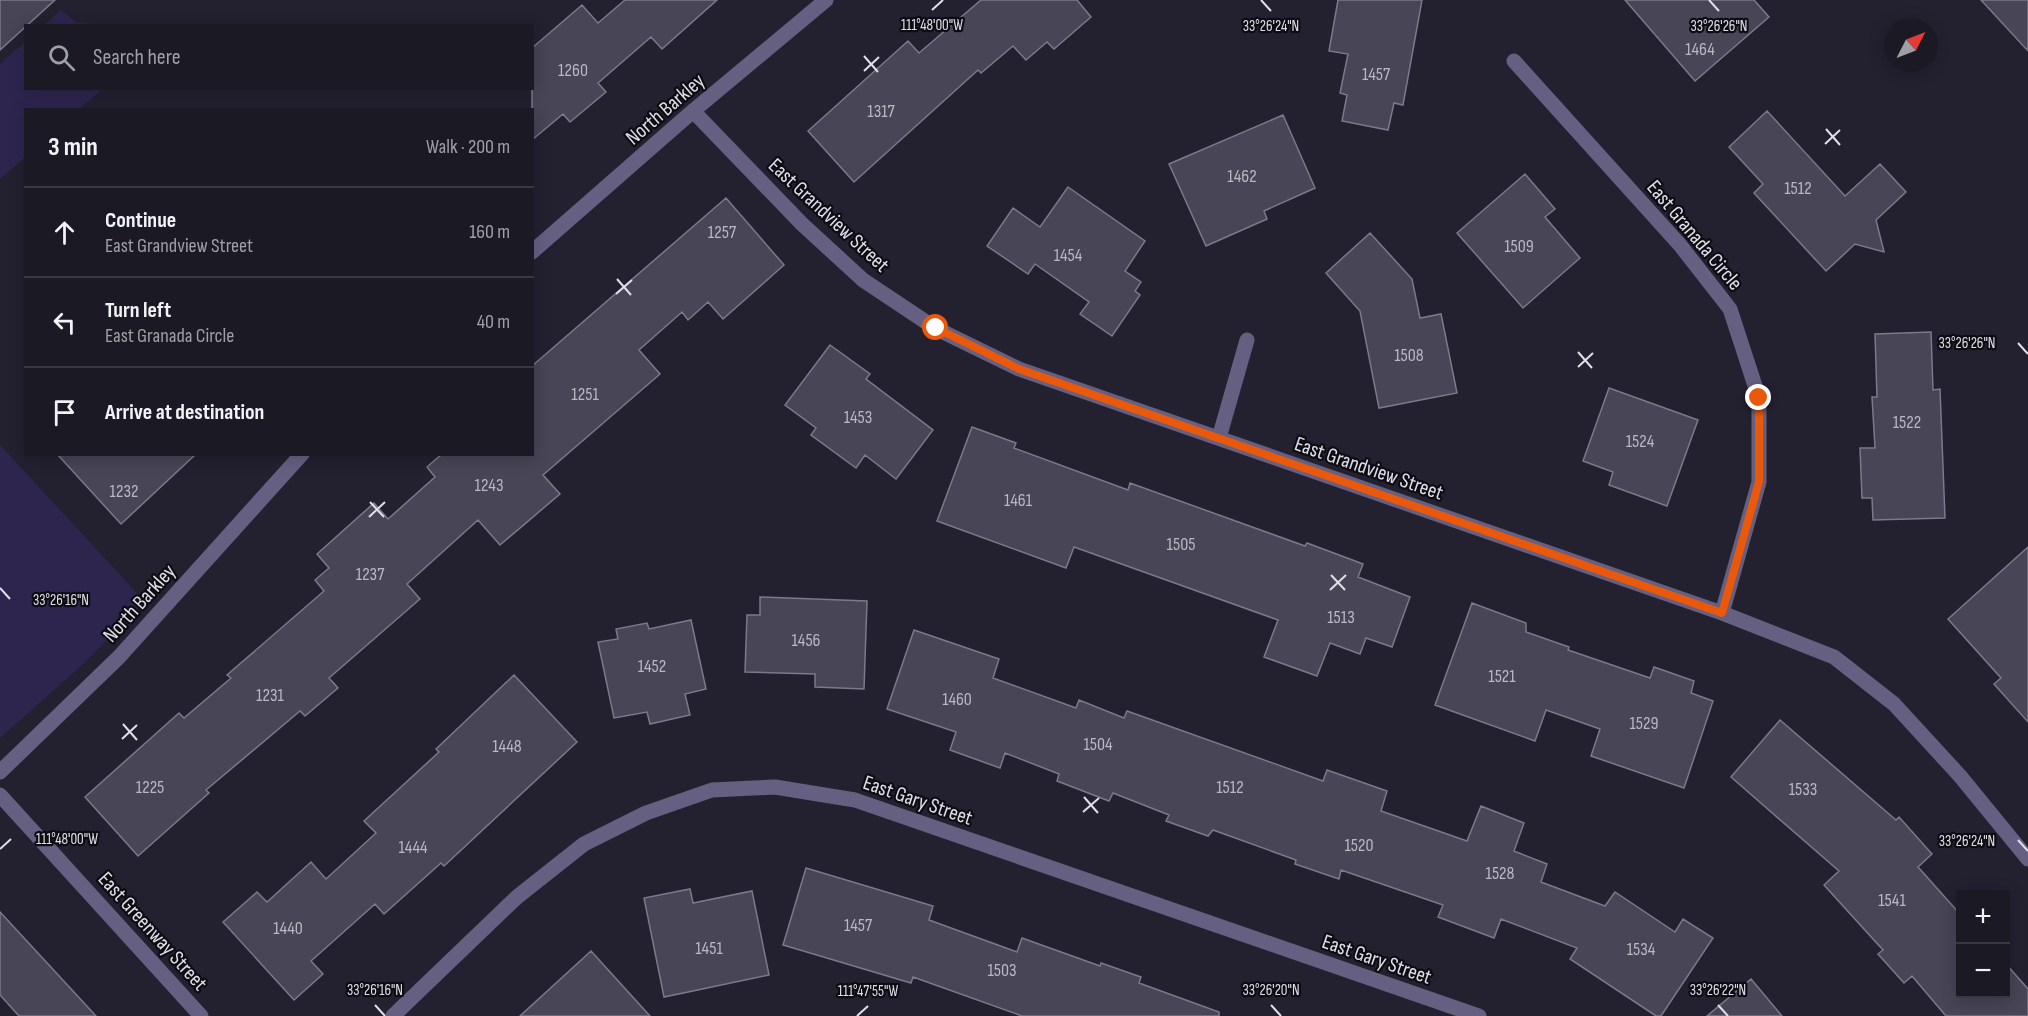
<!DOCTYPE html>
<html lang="en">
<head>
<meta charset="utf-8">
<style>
  :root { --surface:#1a1924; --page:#23222c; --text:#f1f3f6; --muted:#9fa0a6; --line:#383841 }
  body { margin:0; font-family:"Sofia Sans Condensed",sans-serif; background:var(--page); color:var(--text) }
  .controls { position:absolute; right:18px; bottom:18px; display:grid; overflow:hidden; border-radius:0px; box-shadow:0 3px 15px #0003 }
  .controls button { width:54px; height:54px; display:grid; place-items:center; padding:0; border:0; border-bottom:2px solid var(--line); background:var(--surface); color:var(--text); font:30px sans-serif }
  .compass { position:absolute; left:1884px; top:18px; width:54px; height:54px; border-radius:50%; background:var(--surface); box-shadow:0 3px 15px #0003; rotate:48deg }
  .stop { position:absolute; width:18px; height:18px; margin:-14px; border:4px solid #ea580c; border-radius:50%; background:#fff }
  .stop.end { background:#ea580c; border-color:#fff; box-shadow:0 2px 6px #0008 }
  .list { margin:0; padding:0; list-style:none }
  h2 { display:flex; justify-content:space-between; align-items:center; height:78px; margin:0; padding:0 24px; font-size:26px }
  h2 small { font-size:20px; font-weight:400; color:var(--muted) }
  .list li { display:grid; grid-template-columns:39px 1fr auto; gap:18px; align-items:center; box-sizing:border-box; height:90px; padding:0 24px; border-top:2px solid var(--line) }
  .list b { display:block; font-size:22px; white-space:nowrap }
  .list p { margin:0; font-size:20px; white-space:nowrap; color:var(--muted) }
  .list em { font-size:20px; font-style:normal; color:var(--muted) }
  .icon { flex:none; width:33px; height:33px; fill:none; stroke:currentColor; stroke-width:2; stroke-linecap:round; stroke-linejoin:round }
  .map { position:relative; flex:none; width:2028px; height:1016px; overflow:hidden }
  .search { position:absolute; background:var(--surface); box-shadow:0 3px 15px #0003; left:24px; top:24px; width:510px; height:66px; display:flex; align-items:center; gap:15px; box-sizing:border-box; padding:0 21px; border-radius:0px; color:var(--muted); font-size:22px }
  .panel { position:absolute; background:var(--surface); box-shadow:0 3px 15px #0003; left:24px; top:108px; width:510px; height:348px; border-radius:0px }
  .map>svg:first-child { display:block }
  .green { fill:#2e254f }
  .building { fill:#474556; stroke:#7b798b; stroke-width:1.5 }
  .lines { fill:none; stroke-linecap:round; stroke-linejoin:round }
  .minor { stroke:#656081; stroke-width:15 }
  .route { stroke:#ea580c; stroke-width:8 }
  .ticks { fill:none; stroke:#e0dfe9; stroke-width:2 }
  .labels { text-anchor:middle; stroke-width:4.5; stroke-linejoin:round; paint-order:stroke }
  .number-label { font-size:18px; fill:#bab8c4 }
  .street-label { font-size:21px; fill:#e0dfe9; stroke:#0d0c12 }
  .ticks-label { font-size:15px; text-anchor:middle; fill:#e0dfe9; stroke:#0d0c12; stroke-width:4.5; stroke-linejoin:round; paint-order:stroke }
</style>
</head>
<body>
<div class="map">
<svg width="2028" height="1016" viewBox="0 0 2028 1016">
  <rect width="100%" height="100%" fill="#232130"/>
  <path class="green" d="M61,10L77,23L118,25H44Z
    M25,42L26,88L103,89L79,109L26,110L25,157L0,179V64Z
    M0,445L145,602L81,666L0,738Z"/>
  <path class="building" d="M0,0H55L0,50Z
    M625,0H717L662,49L651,37L598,83L606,92L570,122L563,114L532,140V48L582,5L598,23Z
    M981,0H1077L1091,17L1054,49L1047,42L1026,60L1013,46L981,73L978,70L854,182L808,131L908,41L919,53Z
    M1338,0H1422L1403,105L1394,103L1388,130L1342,121L1347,95L1340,93L1348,54L1329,51Z
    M1625,0H1754L1769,17L1695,81Z
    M1981,0H2028V51Z
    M1767,111L1845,196L1880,164L1906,192L1876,220L1884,252L1855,244L1826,271L1754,193L1763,184L1729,147Z
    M1283,115L1315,188L1264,211L1267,219L1206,246L1169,164Z
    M1525,174L1555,209L1545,217L1580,258L1523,308L1457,233Z
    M1068,187L1145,241L1125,271L1141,282L1135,291L1140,295L1112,336L1080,314L1089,302L1035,264L1028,274L987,246L1013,208L1040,227Z
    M726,198L784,265L723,319L708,302L688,320L682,312L639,350L660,374L543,475L560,494L500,545L478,520L407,584L420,599L329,678L338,688L305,716L300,711L206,790L209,793L138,856L85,797L179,713L184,718L231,678L227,675L324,591L315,580L329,568L317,554L374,503L388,519L435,477L427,467L442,454H532V366Z
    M1370,233L1412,279L1420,318L1441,314L1457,393L1379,408L1360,311L1326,273Z
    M1931,332L1933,390L1940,389L1945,518L1873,520L1872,498H1862L1860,448H1875L1872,397H1877L1875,334Z
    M830,345L870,374L866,379L933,430L896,479L865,455L856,468L811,435L816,428L785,405Z
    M1609,388L1698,420L1667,506L1609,485L1613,472L1583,461Z
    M972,427L1016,443L1014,448L1128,490L1130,483L1305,546L1307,543L1363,564L1358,577L1410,597L1392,647L1366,638L1360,654L1330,643L1317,676L1264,657L1278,620L1074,547L1066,568L937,521Z
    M57,454H196L121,524Z
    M2028,547V722L1994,684L2001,678L1948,619Z
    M760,597L867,601L864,689L815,687V674L745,672L747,615H760Z
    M1472,603L1526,623V632L1569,647L1568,650L1650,678L1654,667L1694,681L1691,693L1713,701L1684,788L1591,756L1600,729L1546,710L1535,741L1435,705Z
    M691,620L706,689L685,694L690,715L650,724L647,712L614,718L598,642L618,639L616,629L647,623L649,629Z
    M914,630L999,659L993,678L1076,708L1079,700L1124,718L1127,711L1323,781L1327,770L1387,791L1381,811L1467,841L1481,806L1524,823L1514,851L1547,864L1541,882L1605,906L1615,892L1675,932L1683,919L1713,938L1661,1016H1656L1570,959L1577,948L1501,919L1494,938L1438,917L1443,905L1341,870L1339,879L1295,864L1296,860L1213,830L1208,836L1166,821L1169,815L1113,793L1109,801L1057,781L1059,774L1005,753L1000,768L950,750L956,732L887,709Z
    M514,675L577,742L444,866L441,863L384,914L375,904L311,961L323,974L294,1000L223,922L257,892L267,902L311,862L326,879L376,833L364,821L439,752L436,749Z
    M1780,720L1896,820L1899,817L1932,854L1918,867L1960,914V993H2006V964L2028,989V1016H1946L1912,976L1904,983L1878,954L1883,950L1824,885L1839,871L1731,777Z
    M806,868L933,906L929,920L1017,952L1022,938L1100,966L1101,963L1141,977L1139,983L1219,1012V1016H1022L913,977L911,983L783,945Z
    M690,889L693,903L752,891L769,975L664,997L644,898Z
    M0,912L96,1016H19L0,995Z
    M591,951L650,1016H520Z
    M1751,979L1782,1016H1707Z"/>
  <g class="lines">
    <path class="minor" d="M1514,61L1680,245L1730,309L1759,398V482L1722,613
      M693,111L802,224L863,280L935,328L1019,369L1722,613L1834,657L1894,704L1960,776L2028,859
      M532,252L693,111L826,0
      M1219,438L1247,340
      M0,772L119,657L302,454
      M0,795L201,1016
      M393,1016L517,897L584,844L646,813L712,790L775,787L855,800L1479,1016"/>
  </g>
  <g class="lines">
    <path class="route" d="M936,328L1019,369L1722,613L1759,482V398"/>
  </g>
  <path class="ticks" d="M1261,0L1271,11M1709,0L1719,11M932,10L943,0M864,56L878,72M864,71L879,57M1826,129L1840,145M1825,144L1840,130M617,279L631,295M616,294L632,280M2018,343L2028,354M1578,352L1592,368M1578,367L1593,353M370,502L384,517M369,517L385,502M1331,575L1345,590M0,588L10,599M1330,590L1346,575M123,724L137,740M122,739L137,725M1084,797L1098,813M1083,812L1099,798M2018,840L2028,851M0,849L11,839M375,1005L385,1016M1271,1005L1281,1016M1718,1005L1728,1016M857,1016L868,1006"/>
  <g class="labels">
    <g class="number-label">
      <text x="1700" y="55">1464</text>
      <text x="573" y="76">1260</text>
      <text x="1376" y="80">1457</text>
      <text x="881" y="117">1317</text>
      <text x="1242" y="182">1462</text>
      <text x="1798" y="194">1512</text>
      <text x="722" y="238">1257</text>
      <text x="1519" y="252">1509</text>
      <text x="1068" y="261">1454</text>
      <text x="1409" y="361">1508</text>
      <text x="585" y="400">1251</text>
      <text x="858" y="423">1453</text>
      <text x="1907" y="428">1522</text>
      <text x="1640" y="447">1524</text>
      <text x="489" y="491">1243</text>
      <text x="124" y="497">1232</text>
      <text x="1018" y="506">1461</text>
      <text x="1181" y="550">1505</text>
      <text x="370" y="580">1237</text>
      <text x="1341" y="623">1513</text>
      <text x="806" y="646">1456</text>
      <text x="652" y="672">1452</text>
      <text x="1502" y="682">1521</text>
      <text x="270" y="701">1231</text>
      <text x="957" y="705">1460</text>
      <text x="1644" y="729">1529</text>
      <text x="1098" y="750">1504</text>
      <text x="507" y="752">1448</text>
      <text x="150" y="793">1225</text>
      <text x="1230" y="793">1512</text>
      <text x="1803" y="795">1533</text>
      <text x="1359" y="851">1520</text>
      <text x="413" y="853">1444</text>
      <text x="1500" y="879">1528</text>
      <text x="1892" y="906">1541</text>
      <text x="858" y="931">1457</text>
      <text x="288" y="934">1440</text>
      <text x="709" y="954">1451</text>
      <text x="1641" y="955">1534</text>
      <text x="1002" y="976">1503</text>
    </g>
    <g class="street-label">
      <text transform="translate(665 109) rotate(-41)" y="7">North Barkley</text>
      <text transform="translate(829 215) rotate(43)" y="7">East Grandview Street</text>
      <text transform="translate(1695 235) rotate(50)" y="7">East Granada Circle</text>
      <text transform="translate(1369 468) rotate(19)" y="7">East Grandview Street</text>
      <text transform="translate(139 603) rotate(-48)" y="7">North Barkley</text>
      <text transform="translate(918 800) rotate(19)" y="7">East Gary Street</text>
      <text transform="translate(153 931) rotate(48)" y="7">East Greenway Street</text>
      <text transform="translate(1377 959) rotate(19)" y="7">East Gary Street</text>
    </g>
  </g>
  <g class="ticks-label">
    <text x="932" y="30">111°48'00"W</text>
    <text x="1271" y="31">33°26'24"N</text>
    <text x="1719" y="31">33°26'26"N</text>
    <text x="1967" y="348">33°26'26"N</text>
    <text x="61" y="605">33°26'16"N</text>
    <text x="67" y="844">111°48'00"W</text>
    <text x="1967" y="846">33°26'24"N</text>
    <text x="375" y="995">33°26'16"N</text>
    <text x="1271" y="995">33°26'20"N</text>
    <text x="1718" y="995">33°26'22"N</text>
    <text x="868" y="996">111°47'55"W</text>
  </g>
</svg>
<div class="controls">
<button>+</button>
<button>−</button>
</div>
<svg class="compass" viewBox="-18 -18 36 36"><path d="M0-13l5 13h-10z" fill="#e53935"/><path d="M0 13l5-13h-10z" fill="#9fa0a6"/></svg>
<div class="stop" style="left:936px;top:328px"></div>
<div class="stop end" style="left:1759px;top:398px"></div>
<div class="search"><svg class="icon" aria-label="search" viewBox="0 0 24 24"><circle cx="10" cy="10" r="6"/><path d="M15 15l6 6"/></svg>Search here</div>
<section class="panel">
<h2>3 min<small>Walk · 200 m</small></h2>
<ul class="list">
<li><svg class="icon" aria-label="ahead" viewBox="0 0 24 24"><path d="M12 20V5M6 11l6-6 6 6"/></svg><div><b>Continue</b><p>East Grandview Street</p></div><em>160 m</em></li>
<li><svg class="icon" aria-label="left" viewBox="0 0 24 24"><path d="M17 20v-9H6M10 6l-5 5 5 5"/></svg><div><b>Turn left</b><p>East Granada Circle</p></div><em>40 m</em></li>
<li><svg class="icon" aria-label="arrive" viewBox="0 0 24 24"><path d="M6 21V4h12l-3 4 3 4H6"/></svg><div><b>Arrive at destination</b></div></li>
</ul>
</section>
</div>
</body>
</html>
